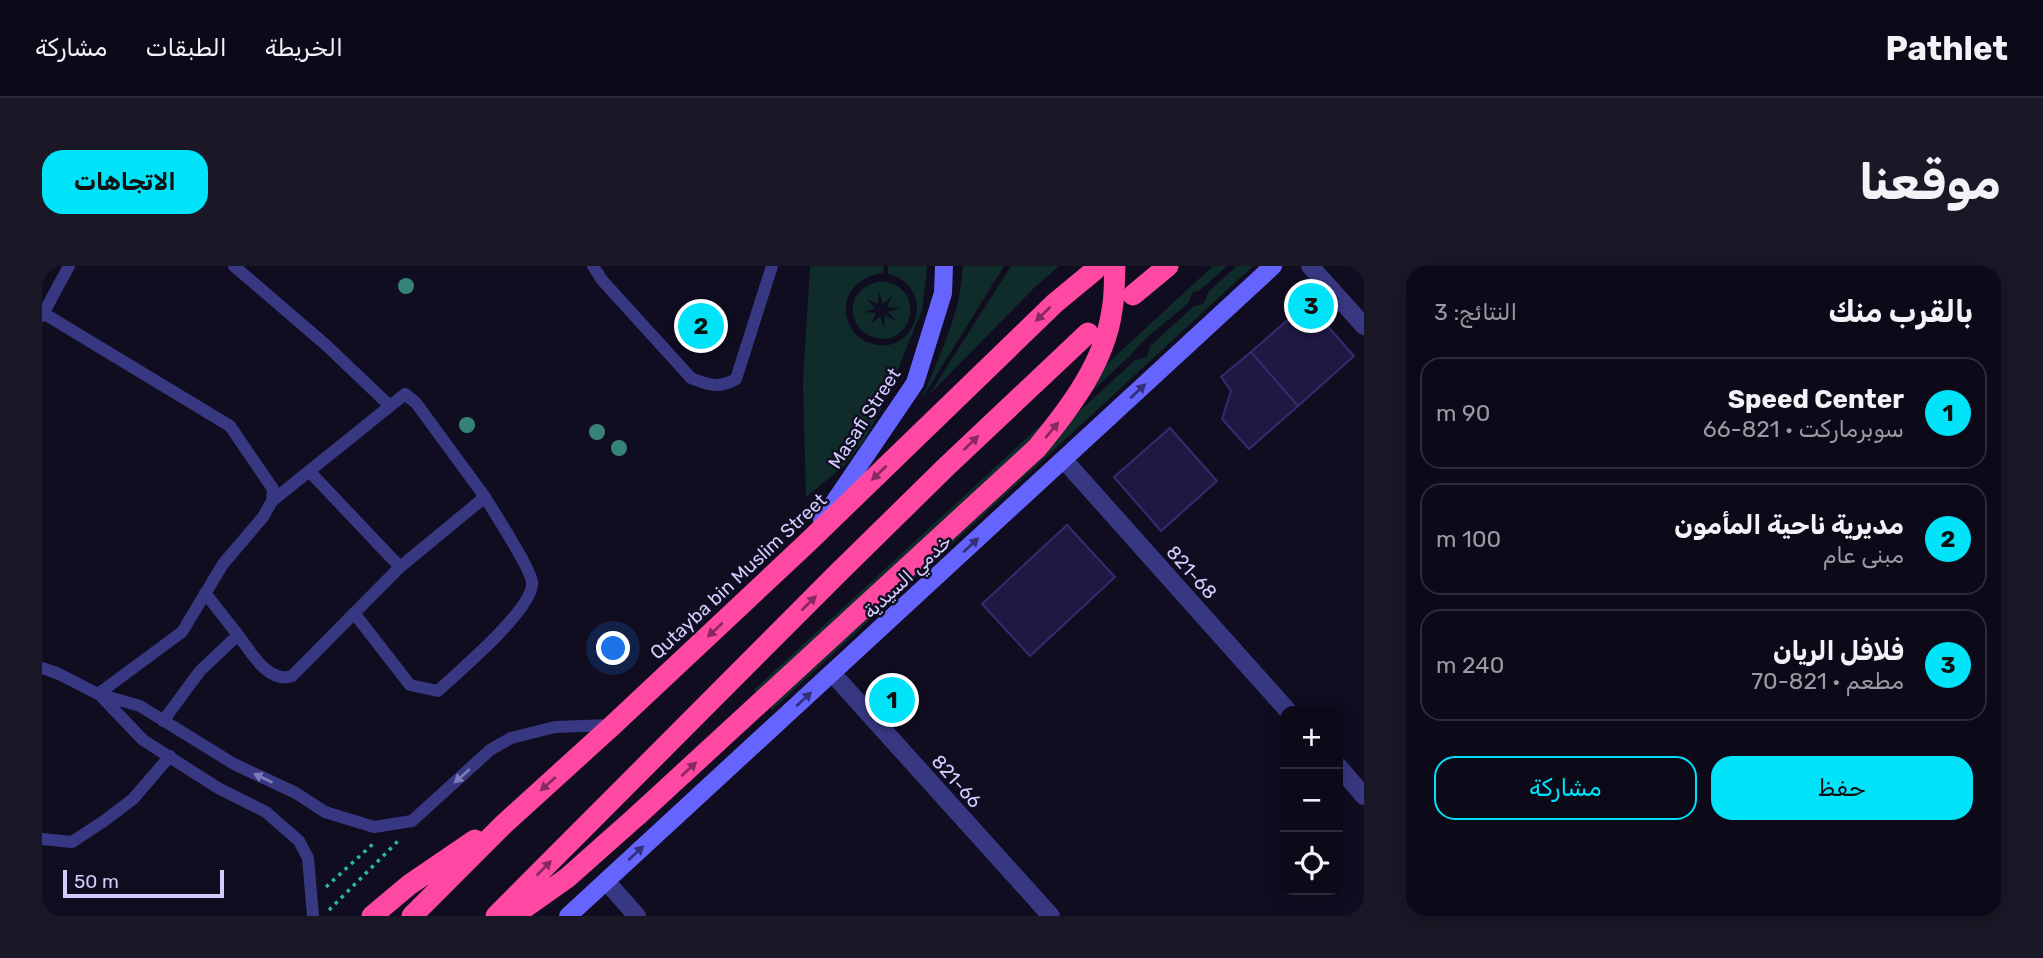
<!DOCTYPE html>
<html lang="ar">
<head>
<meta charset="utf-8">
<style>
  :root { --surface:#0c0a19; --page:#1a1826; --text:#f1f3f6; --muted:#9a9aa2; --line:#2c2b38; --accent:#00e3f8 }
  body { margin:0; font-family:Rubik,Vazirmatn,sans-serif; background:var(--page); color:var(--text); direction:rtl }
  .controls { position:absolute; right:21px; bottom:21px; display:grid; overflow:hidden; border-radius:14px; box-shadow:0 4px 18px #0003 }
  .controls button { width:63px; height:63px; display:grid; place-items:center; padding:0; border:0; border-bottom:2px solid var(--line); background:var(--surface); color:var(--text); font:35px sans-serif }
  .scale { position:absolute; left:21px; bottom:18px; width:161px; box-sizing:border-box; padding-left:7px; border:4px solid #d2cdff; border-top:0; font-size:19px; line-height:24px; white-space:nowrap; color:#d2cdff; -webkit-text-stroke:5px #100d21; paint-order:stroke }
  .you { position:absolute; left:572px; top:383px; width:24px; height:24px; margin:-18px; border:5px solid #fff; border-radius:50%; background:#1a73e8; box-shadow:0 0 0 10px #1a73e833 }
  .badge { display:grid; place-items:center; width:46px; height:46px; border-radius:50%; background:var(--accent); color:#111; font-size:23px; font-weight:700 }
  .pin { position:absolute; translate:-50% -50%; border:4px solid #fff; box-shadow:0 2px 7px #0006 }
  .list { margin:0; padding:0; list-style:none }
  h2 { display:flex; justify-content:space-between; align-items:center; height:91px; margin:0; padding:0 28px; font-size:30px }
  h2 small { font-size:23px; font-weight:400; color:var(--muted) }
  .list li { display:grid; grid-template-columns:46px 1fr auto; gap:21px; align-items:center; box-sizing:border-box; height:112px; margin:0 14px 14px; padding:0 14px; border:2px solid var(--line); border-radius:21px }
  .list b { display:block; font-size:26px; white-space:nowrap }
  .list p { margin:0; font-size:23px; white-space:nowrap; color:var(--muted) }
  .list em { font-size:23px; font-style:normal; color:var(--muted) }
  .actions { display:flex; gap:14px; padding:21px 28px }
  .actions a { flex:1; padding:16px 0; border:2px solid var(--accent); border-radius:21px; text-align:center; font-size:24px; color:var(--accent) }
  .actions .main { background:var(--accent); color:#111 }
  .icon { flex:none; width:38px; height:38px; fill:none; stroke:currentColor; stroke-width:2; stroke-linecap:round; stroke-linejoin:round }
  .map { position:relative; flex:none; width:1322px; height:650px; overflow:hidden; direction:ltr; border-radius:21px }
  header { display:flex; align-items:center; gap:42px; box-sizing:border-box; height:98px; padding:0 35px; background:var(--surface); border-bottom:2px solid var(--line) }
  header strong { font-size:33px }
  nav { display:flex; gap:38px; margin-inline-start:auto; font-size:24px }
  .intro { display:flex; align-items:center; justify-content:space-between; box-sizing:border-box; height:168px; padding:0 42px }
  h1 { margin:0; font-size:49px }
  .button { padding:18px 32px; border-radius:21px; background:var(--accent); color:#111; font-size:24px; font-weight:700 }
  main { display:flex; gap:42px; padding:0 42px }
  aside { flex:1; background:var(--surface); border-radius:21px; box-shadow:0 4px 18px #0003 }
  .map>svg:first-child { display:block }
  .green { fill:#102c2a; fill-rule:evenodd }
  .building { fill:#201843; stroke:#372a6f; stroke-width:2 }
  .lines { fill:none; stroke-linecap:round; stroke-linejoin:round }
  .path { stroke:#2bb5ab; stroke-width:3.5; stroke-dasharray:3.5 5; stroke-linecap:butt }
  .lane { stroke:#383782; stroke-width:12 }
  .street { stroke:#383782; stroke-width:18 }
  .secondary { stroke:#6664ff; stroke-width:18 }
  .highway { stroke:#ff48a2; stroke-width:21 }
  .highway-bridge { stroke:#ff48a2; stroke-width:21 }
  .tree { fill:#378277 }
  .oneway { fill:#882a62 }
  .oneway2 { fill:#32307a }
  .oneway3 { fill:#7d7aba }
  .labels { text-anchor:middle; stroke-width:5; stroke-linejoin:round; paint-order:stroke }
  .street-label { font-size:19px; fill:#d2cdff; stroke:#100d21 }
</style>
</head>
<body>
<header>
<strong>Pathlet</strong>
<nav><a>الخريطة</a><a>الطبقات</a><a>مشاركة</a></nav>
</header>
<div class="intro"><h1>موقعنا</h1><a class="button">الاتجاهات</a></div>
<main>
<aside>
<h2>بالقرب منك<small>النتائج: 3</small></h2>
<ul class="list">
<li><span class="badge">1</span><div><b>Speed Center</b><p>سوبرماركت · 821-66</p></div><em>90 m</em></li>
<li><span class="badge">2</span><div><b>مديرية ناحية المأمون</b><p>مبنى عام</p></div><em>100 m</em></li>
<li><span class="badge">3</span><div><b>فلافل الريان</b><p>مطعم · 821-70</p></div><em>240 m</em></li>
</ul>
<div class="actions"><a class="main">حفظ</a><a>مشاركة</a></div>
</aside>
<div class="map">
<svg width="1322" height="650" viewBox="0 0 1322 650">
  <rect width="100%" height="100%" fill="#100d21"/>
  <path class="green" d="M768,0H842L841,7C817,10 797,29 806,55C809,66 818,74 828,77C874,94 897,20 846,8V0H885V4L880,44L843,135L823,173L803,199L764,231L761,118Z
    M921,0H962L879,134C897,91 919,47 921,0Z
    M969,0H1017L992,22L887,129Z
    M1171,0H1185L1158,24L1150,27L1147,36C1129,53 1102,71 1089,89L719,431L712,424Z
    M1195,0H1211L730,444L723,436L1093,94L1105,91L1108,80L1151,41L1162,37L1167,25Z
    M841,15C887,23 869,84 831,71C822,68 815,61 812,52C806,31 822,17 841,15ZM837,26L841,38L850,30L845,41L858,42L846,46L854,55L843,49L842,62L838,50L829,58L834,47L822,46L833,42L825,33L836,38Z"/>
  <path class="building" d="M1265,37L1312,90L1256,140L1209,86Z
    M1209,86L1256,140L1207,183L1180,153L1189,125L1179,111Z
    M1128,162L1175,215L1119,265L1072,211Z
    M1025,259L1073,311L988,390L940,338Z"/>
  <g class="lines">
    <path class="path" d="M284,621L332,577
      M287,644L356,575"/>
    <path class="lane" d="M192,0L284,79L348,140
      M551,0L560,14L649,112C666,119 677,123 694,113L730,0
      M1,47L188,160L231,223L230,235L221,251L181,298L140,366L56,428
      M0,50L27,0
      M267,205L358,301
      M163,327L196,369
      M312,347L368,419L396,425C416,406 493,342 490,316C488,301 453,248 443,231
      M0,402L17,408L56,428L98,440L192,498L254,527L283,546L332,561L370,555L448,484L469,472L513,461L569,459
      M59,430L101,474L176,522L224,546L257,575L266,592L271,650
      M121,455L158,405L196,369C209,386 226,418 250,410L358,301L443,231L374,137L363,128L230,235
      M0,573L30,576L62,555L91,533L128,490"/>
    <path class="street" d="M1268,0L1322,60
      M1022,194L1246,445
      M790,407L1009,650
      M1296,500L1322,530
      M564,615L595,650"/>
    <path class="secondary" d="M780,254L873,117L901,27L902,0
      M526,650L1231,0"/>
    <path class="highway" d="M1091,29L1126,0
      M330,650L367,619L433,574
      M370,650L462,558L571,459L765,277L1013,37L1053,4
      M454,650L796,307L905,200L1046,67
      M471,650L525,612L596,549"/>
    <path class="highway-bridge" d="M596,549L995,182C1028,142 1063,96 1070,44C1073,30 1072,14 1073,0"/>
  </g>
  <g class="tree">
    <circle cx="364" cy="20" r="8"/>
    <circle cx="425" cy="159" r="8"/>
    <circle cx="555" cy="166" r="8"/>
    <circle cx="577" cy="182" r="8"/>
  </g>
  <defs><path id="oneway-solid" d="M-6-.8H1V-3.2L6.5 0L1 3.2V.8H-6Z" transform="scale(1.75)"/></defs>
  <g class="oneway">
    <use href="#oneway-solid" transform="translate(1001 48) rotate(136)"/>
    <use href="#oneway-solid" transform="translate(1010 164) rotate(-50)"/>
    <use href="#oneway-solid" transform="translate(929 177) rotate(-44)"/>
    <use href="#oneway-solid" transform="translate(837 207) rotate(136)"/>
    <use href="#oneway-solid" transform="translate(767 337) rotate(-45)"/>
    <use href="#oneway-solid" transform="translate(673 364) rotate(137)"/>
    <use href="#oneway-solid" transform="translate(647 503) rotate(-43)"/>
    <use href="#oneway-solid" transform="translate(506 518) rotate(138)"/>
    <use href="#oneway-solid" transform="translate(502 602) rotate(-45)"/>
  </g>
  <g class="oneway2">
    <use href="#oneway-solid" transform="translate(1096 125) rotate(-43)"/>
    <use href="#oneway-solid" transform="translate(929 279) rotate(-43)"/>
    <use href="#oneway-solid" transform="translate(762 433) rotate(-43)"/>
    <use href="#oneway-solid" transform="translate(594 587) rotate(-43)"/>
  </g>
  <g class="oneway3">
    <use href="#oneway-solid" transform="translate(420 510) rotate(138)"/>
    <use href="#oneway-solid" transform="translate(221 512) rotate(-155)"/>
  </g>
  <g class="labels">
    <g class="street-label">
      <text transform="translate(822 152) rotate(-57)" y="7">Masafi Street</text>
      <text transform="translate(1150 306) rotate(48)" y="7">821-68</text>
      <text transform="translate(696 310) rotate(-43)" y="7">Qutayba bin Muslim Street</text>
      <text transform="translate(865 310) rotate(-43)" y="7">خدمي السيدية</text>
      <text transform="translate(915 515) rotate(48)" y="7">821-66</text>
    </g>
  </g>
</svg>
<div class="controls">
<button>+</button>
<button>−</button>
<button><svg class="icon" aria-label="locate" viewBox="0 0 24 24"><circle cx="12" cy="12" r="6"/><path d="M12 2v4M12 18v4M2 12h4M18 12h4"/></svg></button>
</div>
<div class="scale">50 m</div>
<div class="you"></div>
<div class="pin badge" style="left:850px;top:434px">1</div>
<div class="pin badge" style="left:659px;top:60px">2</div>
<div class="pin badge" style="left:1269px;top:40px">3</div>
</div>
</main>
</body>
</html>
